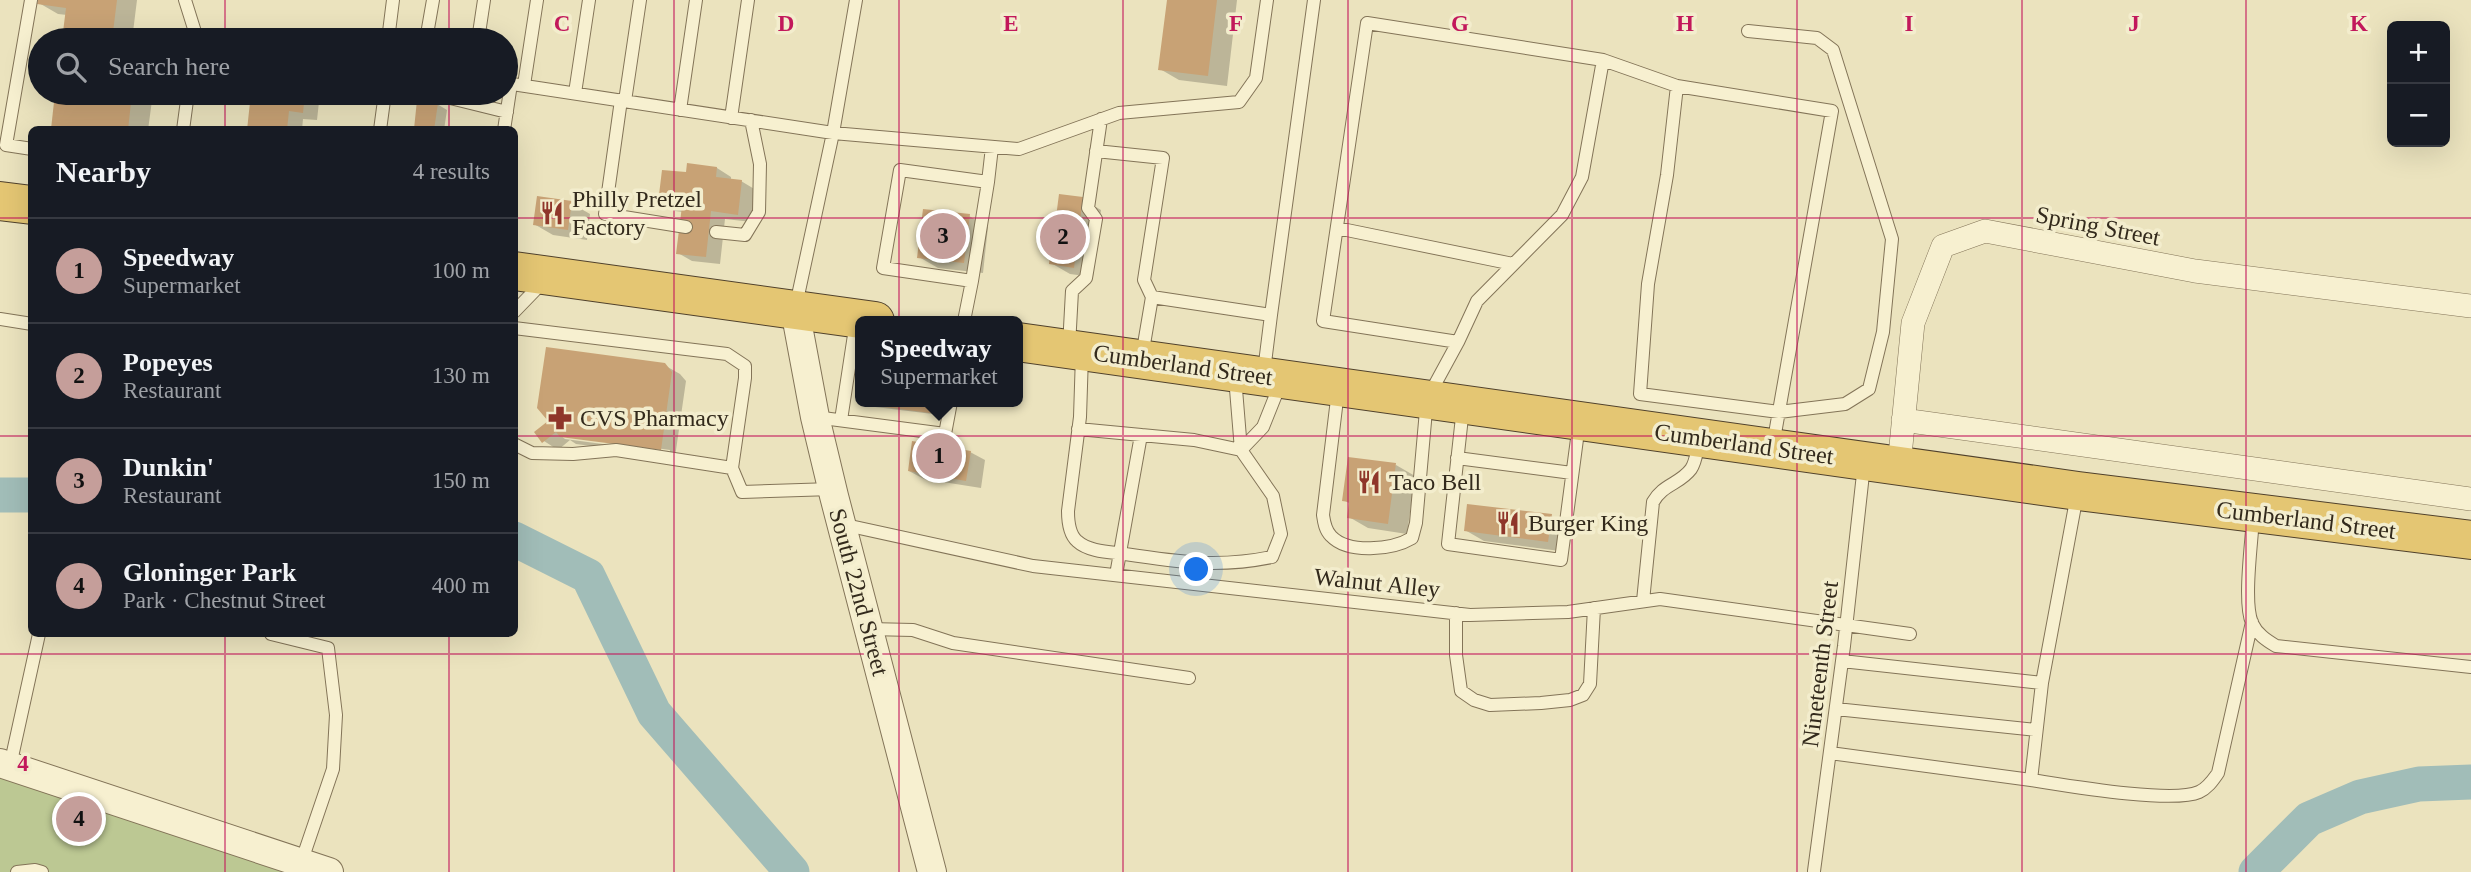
<!DOCTYPE html>
<html lang="en">
<head>
<meta charset="utf-8">
<style>
  :root { --surface:#171b24; --page:#20242c; --text:#f1f3f6; --muted:#9ea1a6; --line:#363941; --accent:#c59e9a }
  body { margin:0; font-family:Georgia,serif; background:var(--page); color:var(--text) }
  .controls { position:absolute; right:21px; top:21px; display:grid; overflow:hidden; border-radius:10px; box-shadow:0 7px 28px #0002 }
  .controls button { width:63px; height:63px; display:grid; place-items:center; padding:0; border:0; border-bottom:2px solid var(--line); background:var(--surface); color:var(--text); font:35px sans-serif }
  .you { position:absolute; left:1197px; top:570px; width:24px; height:24px; margin:-18px; border:5px solid #fff; border-radius:50%; background:#1a73e8; box-shadow:0 0 0 10px #1a73e833 }
  .badge { display:grid; place-items:center; width:46px; height:46px; border-radius:50%; background:var(--accent); color:#111; font-size:23px; font-weight:700 }
  .pin { position:absolute; translate:-50% -50%; border:4px solid #fff; box-shadow:0 2px 7px #0006 }
  .popup { position:absolute; left:855px; top:316px; width:168px; height:91px; box-sizing:border-box; display:grid; place-content:center; border-radius:10px; background:var(--surface); filter:drop-shadow(0 2px 5px #0005); font-size:23px; white-space:nowrap; color:var(--muted) }
  .popup b { font-size:26px; color:var(--text) }
  .popup::after { content:''; position:absolute; left:50%; top:100%; margin-left:-14px; border:14px solid transparent; border-top-color:var(--surface) }
  .list { margin:0; padding:0; list-style:none }
  h2 { display:flex; justify-content:space-between; align-items:center; height:91px; margin:0; padding:0 28px; font-size:30px }
  h2 small { font-size:23px; font-weight:400; color:var(--muted) }
  .list li { display:grid; grid-template-columns:46px 1fr auto; gap:21px; align-items:center; box-sizing:border-box; height:105px; padding:0 28px; border-top:2px solid var(--line) }
  .list b { display:block; font-size:26px; white-space:nowrap }
  .list p { margin:0; font-size:23px; white-space:nowrap; color:var(--muted) }
  .list em { font-size:23px; font-style:normal; color:var(--muted) }
  .icon { flex:none; width:38px; height:38px; fill:none; stroke:currentColor; stroke-width:2; stroke-linecap:round; stroke-linejoin:round }
  .map { position:relative; flex:none; width:2471px; height:872px; overflow:hidden }
  .search { position:absolute; background:var(--surface); box-shadow:0 7px 28px #0002; left:28px; top:28px; width:490px; height:77px; display:flex; align-items:center; gap:18px; box-sizing:border-box; padding:0 24px; border-radius:38px; color:var(--muted); font-size:26px }
  .panel { position:absolute; background:var(--surface); box-shadow:0 7px 28px #0002; left:28px; top:126px; width:490px; height:511px; border-radius:10px }
  .map>svg:first-child { display:block }
  .green { fill:#bcc893 }
  .shadow { fill:#0003; fill-rule:evenodd }
  .lines { fill:none; stroke-linecap:round; stroke-linejoin:round }
  .river { stroke:#a1bdb8; stroke-width:35 }
  .building { fill:#c8a275 }
  .service-casing { stroke:#837458; stroke-width:14 }
  .minor-casing { stroke:#837458; stroke-width:24 }
  .tertiary-casing { stroke:#837458; stroke-width:30 }
  .trunk-casing { stroke:#50412c; stroke-width:40 }
  .service { stroke:#f7f0d0; stroke-width:12 }
  .minor { stroke:#f7f0d0; stroke-width:23 }
  .tertiary { stroke:#f7f0d0; stroke-width:28 }
  .trunk { stroke:#e4c673; stroke-width:38 }
  .grid { fill:none; stroke:#c2185b; stroke-width:2; stroke-opacity:0.55 }
  .labels { text-anchor:middle; stroke-width:7; stroke-linejoin:round; paint-order:stroke }
  .poi-label { font-size:24px; fill:#332a1c; stroke:#f3edcd; text-anchor:start }
  .street-label { font-size:24px; fill:#332a1c; stroke:#f3edcd }
  .grid-label { font-size:23px; text-anchor:middle; font-weight:bold; fill:#c2185b; stroke:#f3edcd; stroke-width:7; stroke-linejoin:round; paint-order:stroke }
</style>
</head>
<body>
<div class="map">
<svg width="2471" height="872" viewBox="0 0 2471 872">
  <rect width="100%" height="100%" fill="#ebe3be"/>
  <path class="green" d="M0,765L318,872H0Z"/>
  <path class="shadow" d="M40,0H137L132,40H64L67,15L58,14L39,3Z
    M1169,0H1237L1227,86L1179,80L1160,69Z
    M57,93H153L148,130H54L52,128Z
    M253,93H306L319,102L317,120L303,119L302,130H249Z
    M437,104L447,110L444,130L415,128Z
    M689,165L717,168L731,177V180L741,181L756,190L752,222L725,219L720,264L692,261L678,253L683,212L675,211L660,203L688,174Z
    M1082,199L1101,210L1093,277L1070,274L1051,263L1053,250L1049,248Z
    M571,203L590,214L587,240L553,235L534,224Z
    M969,216L988,227L983,273L938,268L919,257Z
    M664,365L680,374L686,381L675,457L576,444L570,440L558,450L544,441L536,432ZM560,435L670,450V453L565,439Z
    M863,402H943L941,415L867,406Z
    M970,452L985,460L981,488L924,479L909,471Z
    M1396,465L1415,476L1407,534L1368,528L1349,517L1350,504L1344,500Z
    M1551,516L1570,527L1567,552L1484,541L1465,530Z"/>
  <g class="lines">
    <path class="river" d="M0,495H32
      M514,539L588,576L654,713L792,872
      M2256,872L2309,819L2360,797L2419,784L2471,782"/>
  </g>
  <path class="building" d="M38,0H117L112,40H62L66,8L37,4Z
    M1167,0H1217L1208,76L1158,70Z
    M55,93H132L128,130L51,129Z
    M251,93H305L303,113L289,111L287,130H247Z
    M417,100L438,103L434,130L414,129Z
    M687,163L717,167L716,177L742,180L738,215L711,211L706,257L676,254L682,206L658,203L662,170L686,172Z
    M1059,194L1083,197L1074,268L1049,264L1051,249H1047L1050,225H1055Z
    M537,196L572,201L568,230L533,225Z
    M923,209L970,214L964,263L917,258Z
    M546,347L665,363L672,372L661,450L560,437L556,432L542,443L534,432L548,421L537,408Z
    M861,402H939L938,414L861,404Z
    M912,441L971,451L966,481L908,471Z
    M1348,457L1396,463L1388,524L1347,518L1349,502L1342,501Z
    M1467,504L1552,514L1548,542L1464,531Z"/>
  <g class="lines">
    <g class="service-casing">
      <path id="service" d="M31,0L6,145L32,149
        M185,0L196,35L195,40
        M196,35L229,40
        M388,40L393,0
        M426,40L433,0
        M478,40L484,0
        M506,83L833,133L1019,149L1119,113L1239,102L1256,78L1267,0
        M524,85L537,0
        M1677,86L1667,175L1648,284L1640,394L1779,412L1845,404L1869,389L1883,332L1892,239L1833,50L1817,38L1748,31
        M430,93L507,112
        M575,93L589,0
        M621,100L605,214L686,227
        M625,101L640,0
        M680,110L696,0
        M731,118L748,0
        M183,130L188,93
        M380,130L385,93
        M504,130L511,84
        M1096,151L1163,158L1144,280L1152,297
        M1337,228L1513,264
        M716,232L745,235L759,212L760,164L751,120
        M972,281L988,182
        M796,305L833,133L856,0
        M514,312L543,282
        M1271,315L1314,0
        M0,319L32,324
        M964,321L972,281L883,268L900,170L988,182L992,147
        M514,328L727,354L745,366V378L732,468
        M1458,342L1477,301L1562,215L1582,177L1603,60
        M1069,346L1072,291L1086,278L1096,219L1088,208L1101,119
        M1082,355L1080,417L1068,511C1068,521 1069,534 1077,541C1089,552 1110,552 1125,554C1178,562 1218,568 1272,557L1281,534L1273,496L1241,450L1235,377
        M1142,356L1152,297L1271,315L1264,371
        M1338,391L1323,515C1324,522 1325,530 1331,536C1348,554 1392,550 1412,538L1416,523L1427,399L1458,342L1323,321L1367,23L1603,60L1677,86L1832,111L1773,445
        M1463,408L1448,544L1561,560L1579,424
        M815,417L945,434L951,402
        M841,420L856,322
        M1078,429L1194,440L1241,450
        M514,444L532,453L573,454L616,450L732,468L742,492L832,489
        M1241,450L1263,427L1281,382
        M1457,458L1572,473
        M2253,517C2252,541 2243,602 2252,623C2257,634 2266,640 2276,646L2471,667
        M841,524L1033,566L1470,615L1568,612L1660,599L1910,634
        M1116,575L1141,435
        M1643,601L1653,502C1663,484 1680,484 1691,469C1696,462 1697,450 1699,442
        M1456,613V655L1461,691L1474,700L1490,705L1541,703L1570,700L1583,695L1590,684L1594,608
        M869,629L913,630L953,643L1189,678
        M271,634L328,648L336,715L333,769L301,863
        M1842,661L2042,683
        M1836,709L2036,730
        M1830,753L2031,780L2042,683L2077,495
        M10,766L39,634
        M2031,780C2064,785 2172,804 2199,792C2208,788 2213,780 2218,773L2252,622
        M1814,871L1844,646L1864,465
        M17,872L35,870L42,872"/>
    </g>
    <g class="minor-casing">
      <path id="minor" d="M1903,420L2471,499
        M1899,466L1913,323L1943,246L1985,231L2195,271L2471,306"/>
    </g>
    <g class="tertiary-casing">
      <path id="tertiary" d="M795,310L815,417L834,496L932,872
        M0,763L329,872"/>
    </g>
    <g class="trunk-casing">
      <path id="trunk" d="M0,201L32,205
        M514,271L875,321
        M1018,342L2078,491L2471,540"/>
    </g>
    <use href="#service" class="service"/>
    <use href="#minor" class="minor"/>
    <use href="#tertiary" class="tertiary"/>
    <use href="#trunk" class="trunk"/>
  </g>
  <path class="grid" d="M225,0V40M449,0V40M674,0V872M899,0V872M1123,0V872M1348,0V872M1572,0V872M1797,0V872M2022,0V872M2246,0V872M225,93V130M449,93V130M0,218H32M514,218H2471M0,436H32M514,436H2471M225,634V872M449,634V872M0,654H2471"/>
  <defs>
    <g id="restaurant-bare" transform="scale(1.89)"><path d="M-5-6h1v4h1v-4h1v4h1v-4h1v5L-1.5 .5V6h-2V.5L-5-1ZM5-6V6H3V1.5H1.5Q1.5-4 5-6Z" fill="#8f362a" stroke="#f3edcd" stroke-width="2.5" paint-order="stroke"/></g>
    <g id="pharmacy-bare" transform="scale(1.89)"><path d="M-2-6h4v4h4v4h-4v4h-4v-4h-4v-4h4Z" fill="#8f362a" stroke="#f3edcd" stroke-width="2.5" paint-order="stroke"/></g>
  </defs>
  <g fill-rule="evenodd">
    <use href="#restaurant-bare" x="552" y="213"/>
    <use href="#pharmacy-bare" x="560" y="418"/>
    <use href="#restaurant-bare" x="1369" y="482"/>
    <use href="#restaurant-bare" x="1508" y="523"/>
  </g>
  <g class="labels">
    <g class="poi-label">
      <text x="572" y="207">Philly Pretzel<tspan x="572" dy="28">Factory</tspan></text>
      <text x="580" y="426">CVS Pharmacy</text>
      <text x="1389" y="490">Taco Bell</text>
      <text x="1528" y="531">Burger King</text>
    </g>
    <g class="street-label">
      <text transform="translate(2098 226) rotate(11)" y="8">Spring Street</text>
      <text transform="translate(1183 365) rotate(8)" y="8">Cumberland Street</text>
      <text transform="translate(1744 444) rotate(8)" y="8">Cumberland Street</text>
      <text transform="translate(2306 520) rotate(7)" y="8">Cumberland Street</text>
      <text transform="translate(1377 583) rotate(6)" y="8">Walnut Alley</text>
      <text transform="translate(859 592) rotate(75)" y="8">South 22nd Street</text>
      <text transform="translate(1820 664) rotate(-83)" y="8">Nineteenth Street</text>
    </g>
  </g>
  <g class="grid-label">
    <text x="562" y="31">C</text>
    <text x="786" y="31">D</text>
    <text x="1011" y="31">E</text>
    <text x="1236" y="31">F</text>
    <text x="1460" y="31">G</text>
    <text x="1685" y="31">H</text>
    <text x="1909" y="31">I</text>
    <text x="2134" y="31">J</text>
    <text x="2359" y="31">K</text>
    <text x="23" y="771">4</text>
  </g>
</svg>
<div class="controls">
<button>+</button>
<button>−</button>
</div>
<div class="you"></div>
<div class="pin badge" style="left:939px;top:456px">1</div>
<div class="popup"><b>Speedway</b>Supermarket</div>
<div class="pin badge" style="left:1063px;top:237px">2</div>
<div class="pin badge" style="left:943px;top:236px">3</div>
<div class="pin badge" style="left:79px;top:819px">4</div>
<div class="search"><svg class="icon" aria-label="search" viewBox="0 0 24 24"><circle cx="10" cy="10" r="6"/><path d="M15 15l6 6"/></svg>Search here</div>
<section class="panel">
<h2>Nearby<small>4 results</small></h2>
<ul class="list">
<li><span class="badge">1</span><div><b>Speedway</b><p>Supermarket</p></div><em>100 m</em></li>
<li><span class="badge">2</span><div><b>Popeyes</b><p>Restaurant</p></div><em>130 m</em></li>
<li><span class="badge">3</span><div><b>Dunkin'</b><p>Restaurant</p></div><em>150 m</em></li>
<li><span class="badge">4</span><div><b>Gloninger Park</b><p>Park · Chestnut Street</p></div><em>400 m</em></li>
</ul>
</section>
</div>
</body>
</html>
